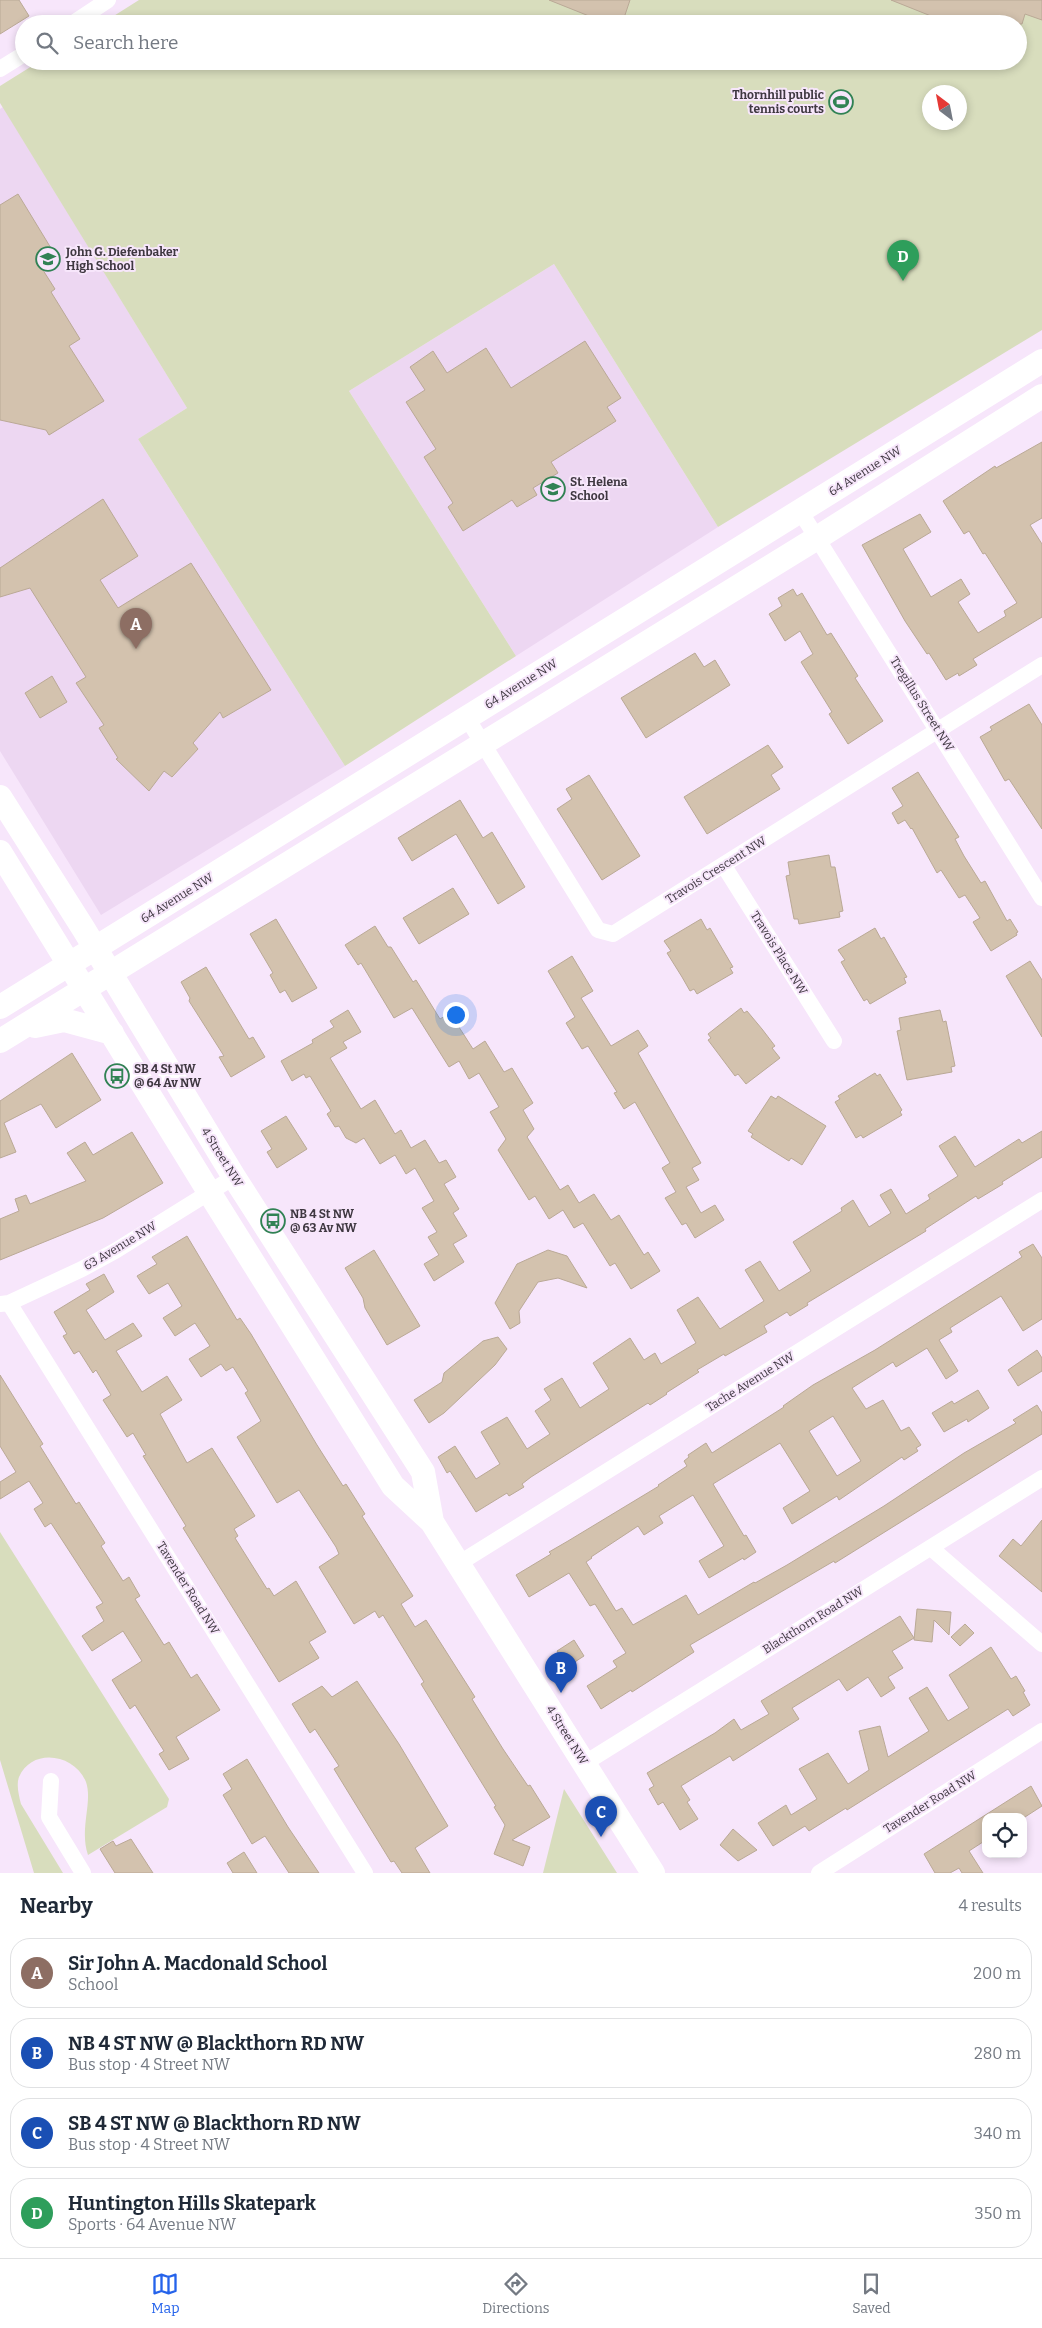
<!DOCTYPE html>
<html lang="en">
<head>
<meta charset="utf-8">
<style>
  :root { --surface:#fff; --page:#f6f6f7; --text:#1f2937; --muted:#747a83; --line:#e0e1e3; --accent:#2563eb }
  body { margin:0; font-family:Bitter,serif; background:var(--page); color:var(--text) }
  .controls { position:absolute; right:15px; bottom:15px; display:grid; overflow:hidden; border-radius:10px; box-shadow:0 2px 8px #0003 }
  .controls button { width:45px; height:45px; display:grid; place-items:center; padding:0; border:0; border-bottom:1px solid var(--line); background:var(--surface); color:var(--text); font:25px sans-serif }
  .compass { position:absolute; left:922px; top:85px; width:45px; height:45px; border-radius:50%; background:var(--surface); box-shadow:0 2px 8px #0003; rotate:328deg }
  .you { position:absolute; left:455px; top:1014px; width:18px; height:18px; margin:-12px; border:4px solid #fff; border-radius:50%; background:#1a73e8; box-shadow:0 0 0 8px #1a73e833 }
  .badge { display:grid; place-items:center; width:32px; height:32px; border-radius:50%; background:var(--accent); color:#fff; font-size:16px; font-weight:700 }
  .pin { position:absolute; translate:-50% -41px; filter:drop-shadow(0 1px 2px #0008) }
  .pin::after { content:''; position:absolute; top:26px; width:18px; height:15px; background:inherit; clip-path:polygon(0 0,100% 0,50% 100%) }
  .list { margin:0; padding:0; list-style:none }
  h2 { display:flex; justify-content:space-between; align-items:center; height:65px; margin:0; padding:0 20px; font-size:21px }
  h2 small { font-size:16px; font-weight:400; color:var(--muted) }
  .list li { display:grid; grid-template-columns:32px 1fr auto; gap:15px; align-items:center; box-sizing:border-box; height:70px; margin:0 10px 10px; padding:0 10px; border:1px solid var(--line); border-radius:20px }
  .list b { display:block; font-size:19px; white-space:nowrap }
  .list p { margin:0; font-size:16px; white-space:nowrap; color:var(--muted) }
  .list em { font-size:16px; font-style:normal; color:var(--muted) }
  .icon { flex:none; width:28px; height:28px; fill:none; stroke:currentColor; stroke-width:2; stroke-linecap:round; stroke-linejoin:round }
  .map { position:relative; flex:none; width:1042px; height:1873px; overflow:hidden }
  .search { position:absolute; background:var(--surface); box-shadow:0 2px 8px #0003; left:15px; right:15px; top:15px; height:55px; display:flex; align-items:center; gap:12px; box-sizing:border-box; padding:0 18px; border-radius:28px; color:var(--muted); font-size:19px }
  .sheet { height:385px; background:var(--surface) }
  nav { display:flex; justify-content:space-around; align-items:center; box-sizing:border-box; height:70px; border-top:1px solid var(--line); background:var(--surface); font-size:14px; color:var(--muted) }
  nav a { display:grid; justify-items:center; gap:2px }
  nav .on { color:var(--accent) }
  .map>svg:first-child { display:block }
  .built { fill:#edd7f2 }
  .green { fill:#d8ddbd; fill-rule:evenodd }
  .building { fill:#d3c2ae; stroke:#baa996; fill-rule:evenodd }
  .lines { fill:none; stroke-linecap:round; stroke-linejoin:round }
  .minor { stroke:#fff; stroke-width:16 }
  .secondary { stroke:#fff; stroke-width:24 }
  .labels { text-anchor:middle; stroke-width:4; stroke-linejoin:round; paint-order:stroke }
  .poi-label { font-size:12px; font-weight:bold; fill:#3f3841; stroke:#f7e6fb; text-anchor:start }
  .street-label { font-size:12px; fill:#3f3841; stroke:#f7e6fb }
</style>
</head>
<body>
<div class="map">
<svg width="1042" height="1873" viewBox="0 0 1042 1873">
  <rect width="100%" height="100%" fill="#f7e6fb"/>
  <path class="built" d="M3,107L187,408L138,439L345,766L101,915L0,751V109Z
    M554,264L718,527L516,656L349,391Z"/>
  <path class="green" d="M139,0H1042V330L718,527L554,264L349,391L516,656L345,766L138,439L187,408L0,103V86L40,61H1018V24H101ZM930,92H960V122H930Z
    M0,1532L169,1799L167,1807L88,1855C79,1829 93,1802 86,1782C75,1754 32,1747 19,1777C16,1785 19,1796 21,1804L63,1873H34L0,1760Z
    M564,1789L617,1873H543Z"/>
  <path class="building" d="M0,0H19L29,16L0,34Z
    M549,0H630L622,24H609Z
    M891,0H1042V20L1025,14L1022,24H951Z
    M18,194L57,258L41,267L55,289L51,292L80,339L69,346L104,401L49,435L46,430L0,420V205Z
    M585,341L621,398L607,407L616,421L551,462L558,473L533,488L537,495L517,507L512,500L463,531L448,507L453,503L424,457L436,449L406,402L425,390L410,367L433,351L447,373L486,348L511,388Z
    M1042,442V518L1030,525L1042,544V617L973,659L977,665L959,676L958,673L946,680L929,653L927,654L905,621L862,545L920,514L931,532L903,549L931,597L961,579L970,594L958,602L978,633L1006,616L1004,611L1017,603L985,553L983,554L969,531L964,534L943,501L995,466L996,468Z
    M103,499L138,556L100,580L118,608L191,563L271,690L223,718L220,712L193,743L198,749L172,777L164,771L149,791L116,759L118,758L99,728L104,725L76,683L86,677L30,588L0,597V568Z
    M793,589L797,596L802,593L827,635L831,633L858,676L855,678L883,721L848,744L829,714L832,712L801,662L813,654L800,631L785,641L769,614L782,606L778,598Z
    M695,653L704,667L715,660L730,685L646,738L621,698Z
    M52,676L67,702L40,718L25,693Z
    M1029,704L1042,725V829L1009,779L1005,781L980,737L992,730L990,727Z
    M768,745L783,767L771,775L780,789L707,834L684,797Z
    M918,772L959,837L955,839L964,856L981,883L985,881L1007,921L1010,919L1018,932L1016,933L1017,935L991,951L973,922L980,918L965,895L959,898L941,870L937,873L912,828L911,829L905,820L898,824L892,813L903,806L892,788Z
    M589,775L640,856L602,880L557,809L572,799L566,789Z
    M460,800L483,838L492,832L525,887L498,904L456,834L412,861L398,838Z
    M829,855L831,867H835L843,911L839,912L840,917L799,924L798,919H794L791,903L786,876L790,875L788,862Z
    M453,888L469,914L419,944L403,918Z
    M276,919L317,988L292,1002L285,990L280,993L270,975L273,973L250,934Z
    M701,919L707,930L710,928L733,967L730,968L733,973L697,994L694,989L690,991L682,977L667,953L671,951L664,941Z
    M375,926L388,947H391L413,982L416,980L440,1019L450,1013L473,1049L485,1041L504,1072L512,1068L533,1103L523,1110L534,1129L527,1137L560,1190L568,1185L579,1203L594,1194L611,1220L619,1215L644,1255L648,1252L660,1271L631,1289L615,1263L610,1266L583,1223L574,1228L563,1210L549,1219L535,1196L529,1200L498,1150L506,1139L490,1112L499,1107L479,1073L469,1079L459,1061L449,1067L412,1008L394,1018L361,963L358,965L345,945Z
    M875,928L881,939L884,937L907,977L904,978L906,983L870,1004L867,999L864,1001L855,986L841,962L845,960L838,950Z
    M572,956L593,991L581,998L611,1046L638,1030L648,1046L638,1053L701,1163L692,1168L699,1180L686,1187L701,1213L715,1205L724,1220L695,1238L686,1223L682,1225L665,1198L676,1192L662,1168L670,1163L635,1102L624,1109L614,1093L617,1092L588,1046L582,1049L566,1023L575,1017L548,971Z
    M1030,961L1042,980V1037L1006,976Z
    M206,967L249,1039L253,1037L265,1057L231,1077L219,1057L224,1056L189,1001L190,998L181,982Z
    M741,1008L744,1013L747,1011L762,1029L775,1046L772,1048L780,1058L746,1084L738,1074L735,1076L708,1040L711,1038L708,1034Z
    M348,1010L361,1032L343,1042L347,1048L330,1058L361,1109L375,1100L395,1134L401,1130L411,1148L425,1140L439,1163L446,1160L456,1177L444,1184L459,1209L453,1213L467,1236L453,1244L464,1262L434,1281L424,1264L439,1255L428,1237L437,1232L422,1208L434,1201L415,1168L406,1174L395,1155L380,1164L364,1138L356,1143L346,1138L339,1126L335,1127L327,1114L331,1111L310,1076L306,1078L304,1074L292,1081L281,1061L313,1043L312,1040L334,1027L330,1021Z
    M940,1010L943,1022L946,1021L955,1066L951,1067L952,1072L907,1080L897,1031L901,1030L899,1018Z
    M72,1053L101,1100L56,1128L41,1104L4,1123L16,1152L0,1158V1101Z
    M875,1073L877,1076L880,1074L902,1110L900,1112L902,1115L863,1138L861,1135L856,1138L835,1102L840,1099L838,1096Z
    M771,1096L776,1099L778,1096L826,1126L802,1165L791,1158L789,1161L765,1146L751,1137L753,1134L748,1131Z
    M286,1116L307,1149L277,1168L267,1152L272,1149L261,1131Z
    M1042,1131V1157L1002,1182L1003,1184L978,1199L976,1196L925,1229L926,1231L807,1303L808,1305L790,1316L787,1312L764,1326L767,1332L725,1356L724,1354L697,1370L699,1372L666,1393L667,1394L650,1405L648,1403L531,1477L522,1484L524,1487L509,1496L507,1493L476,1512L450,1471L447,1473L438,1457L455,1446L476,1479L500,1464L481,1432L507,1417L527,1449L550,1434L535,1411L551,1400L544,1389L562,1378L580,1408L609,1389L593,1363L630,1338L644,1360L655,1353L661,1364L696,1343L677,1310L698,1297L720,1329L764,1301L745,1270L760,1261L779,1291L811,1271L793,1242L842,1211L841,1208L853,1200L869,1227L891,1213L880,1195L891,1189L906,1214L930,1199L928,1195L958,1176L939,1146L955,1136L975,1167L1019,1139L1022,1143Z
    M132,1132L163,1183L103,1218L0,1260V1219L19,1211L15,1199L26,1195L30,1204L86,1181L67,1153L85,1142L93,1155Z
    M187,1236L237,1320L240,1318L251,1334L317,1445L343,1486L346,1484L365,1514L362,1516L413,1596L401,1604L415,1627L426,1620L475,1697L472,1699L503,1749L528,1786L530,1785L550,1817L512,1840L530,1847L523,1866L494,1854L505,1825L494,1807L496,1806L421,1684L424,1682L383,1615L379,1618L375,1611L354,1624L319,1567L339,1554L336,1547L299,1490L277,1503L237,1437L261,1421L245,1393L248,1391L233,1367L226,1371L221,1364L201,1377L189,1359L210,1346L195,1323L175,1336L163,1318L182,1306L168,1283L149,1294L137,1276L157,1264L152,1257Z
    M1033,1244L1042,1258V1319L1023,1331L1001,1296L950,1328L952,1332L939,1340L958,1371L946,1379L927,1348L896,1367L893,1362L852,1388L866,1409L883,1400L901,1431L909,1427L921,1445L916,1448L918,1451L904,1460L902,1457L839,1500L837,1496L792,1524L783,1508L810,1491L780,1443L713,1484L744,1536L746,1535L756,1552L744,1560L743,1558L709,1578L699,1561L724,1546L693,1495L659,1516L663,1523L644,1535L638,1526L591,1557L592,1558L586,1562L616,1611L622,1608L633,1625L686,1595L698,1615L754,1582L755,1583L787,1565L884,1506L964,1453L1016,1423L1013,1420L1037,1405L1042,1413V1434L835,1563L834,1561L690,1645L694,1652L632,1692L631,1690L601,1709L587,1686L617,1667L613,1661L626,1653L595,1604L590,1606L569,1573L529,1597L516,1575L551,1554L549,1552L568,1541L659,1486L658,1485L687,1466L684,1461L689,1457L688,1455L706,1443L712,1453L784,1407L783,1406L813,1385L875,1350L1022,1257L1019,1252ZM833,1416L861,1461L837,1476L809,1431Z
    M374,1250L420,1326L387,1345L365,1308L363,1298L345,1268Z
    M548,1250L567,1256L587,1288L558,1278L538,1282L519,1311L520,1323L510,1329L495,1303L517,1264Z
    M104,1274L114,1292L86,1310L105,1340L133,1323L142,1336L116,1351L142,1392L167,1376L182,1400L160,1414L187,1463L212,1448L255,1516L234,1529L238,1536L235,1538L267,1589L269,1588L274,1596L296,1581L326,1632L309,1642L319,1658L279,1682L183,1528L186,1526L143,1456L146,1455L133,1433L127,1437L103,1400L111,1395L96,1370L93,1373L79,1351L74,1354L63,1336L67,1334L54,1312L90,1290L86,1284Z
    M498,1337L507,1349L495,1365L444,1413L429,1423L414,1400L442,1382L444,1373L483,1341Z
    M1037,1350L1042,1358V1371L1018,1386L1008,1370Z
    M0,1375L43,1444L40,1446L76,1504L79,1502L105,1543L101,1546L123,1581L129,1577L140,1596L135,1599L164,1645L169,1642L191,1678L197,1674L220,1710L176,1737L189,1759L169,1770L159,1754L164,1751L135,1705L130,1709L112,1680L142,1661L123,1631L92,1651L82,1636L104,1621L96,1607L103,1603L51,1523L45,1527L34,1509L43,1503L29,1481L0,1499V1482L16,1472L0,1446Z
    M978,1390L989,1408L968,1422L967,1419L944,1432L932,1413L952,1401L954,1404Z
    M1042,1520V1592L999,1556L1013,1539L1021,1546Z
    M917,1609L951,1612L949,1635L934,1620L932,1642L914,1640Z
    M900,1616L914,1638L892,1651L903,1668L888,1677L895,1688L881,1697L868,1677L847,1691L839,1679L792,1708L799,1719L733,1761L730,1756L681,1786L690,1800L687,1802L698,1819L680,1830L663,1802L658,1805L649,1789L654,1786L647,1773L715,1733L734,1719L741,1730L769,1714L761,1701Z
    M965,1624L974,1633L960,1646L951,1637Z
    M574,1640L584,1656L567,1667L557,1651Z
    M991,1647L1011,1679L1016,1676L1025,1691L1023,1692L1030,1705L1013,1716L1008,1709L847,1810L846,1808L809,1831L805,1826L773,1846L758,1823L786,1805L791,1815L817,1799L799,1769L828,1753L848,1784L869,1770L859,1731L880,1726L888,1757L929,1731L909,1698L927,1687L948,1721L969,1708L949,1675Z
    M357,1681L399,1744L448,1826L415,1848L430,1873H402L394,1861L391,1862L334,1769L339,1766L315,1729L310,1733L292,1704L322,1686L332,1697Z
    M247,1759L288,1827L319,1873H289L265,1836L252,1844L223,1795L232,1789L223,1774Z
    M1031,1786L1042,1806L1025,1817H986V1840L969,1851L983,1873H962L959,1868L950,1873H935L924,1854Z
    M733,1829L757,1850L738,1861L720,1845Z
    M131,1839L153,1873H115L100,1849L113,1841L116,1846Z
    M244,1852L257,1873H233L227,1863Z"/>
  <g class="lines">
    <path class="minor" d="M72,24L108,0
      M0,69L24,54
      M800,511L1042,898
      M467,718L598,930L613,934L1042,665
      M724,866L834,1041
      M9,1303L365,1873
      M0,1304L9,1303L82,1269L115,1251L234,1177
      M931,1548L1042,1644
      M458,1564L1042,1200
      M585,1763L1042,1478
      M51,1781L49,1817L83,1873
      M819,1873L1042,1731"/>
    <path class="secondary" d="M0,797L83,928L234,1177L423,1472L432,1522
      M0,852L209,1192L393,1486L432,1522L653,1873
      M0,1007L1042,361
      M35,1026L64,1020L112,1033
      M0,1041L817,538L1042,396"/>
  </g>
  <defs>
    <g id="stadium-ring" transform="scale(1.25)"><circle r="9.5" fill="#f7e6fb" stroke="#318254" stroke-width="1.5"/><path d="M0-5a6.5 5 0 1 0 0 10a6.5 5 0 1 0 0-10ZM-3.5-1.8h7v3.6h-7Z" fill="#318254"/></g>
    <g id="school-ring" transform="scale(1.25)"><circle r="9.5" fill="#f7e6fb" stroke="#318254" stroke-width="1.5"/><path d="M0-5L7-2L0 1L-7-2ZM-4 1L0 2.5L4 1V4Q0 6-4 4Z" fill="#318254"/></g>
    <g id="bus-ring" transform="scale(1.25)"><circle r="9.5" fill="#f7e6fb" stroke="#318254" stroke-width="1.5"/><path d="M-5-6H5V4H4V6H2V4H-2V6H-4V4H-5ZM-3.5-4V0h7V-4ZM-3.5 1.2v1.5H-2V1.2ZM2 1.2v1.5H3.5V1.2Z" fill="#318254"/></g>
  </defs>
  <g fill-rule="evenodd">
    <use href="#stadium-ring" x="841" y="102"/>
    <use href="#school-ring" x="48" y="259"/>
    <use href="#school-ring" x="553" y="489"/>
    <use href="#bus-ring" x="117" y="1076"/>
    <use href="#bus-ring" x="273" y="1221"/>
  </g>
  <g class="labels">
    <g class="poi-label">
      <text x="824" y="99" text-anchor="end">Thornhill public<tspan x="824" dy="14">tennis courts</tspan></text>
      <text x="66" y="256">John G. Diefenbaker<tspan x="66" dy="14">High School</tspan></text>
      <text x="570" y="486">St. Helena<tspan x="570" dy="14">School</tspan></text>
      <text x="134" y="1073">SB 4 St NW<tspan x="134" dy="14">@ 64 Av NW</tspan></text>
      <text x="290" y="1218">NB 4 St NW<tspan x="290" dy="14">@ 63 Av NW</tspan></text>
    </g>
    <g class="street-label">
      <text transform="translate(865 471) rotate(-32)" y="4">64 Avenue NW</text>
      <text transform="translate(521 684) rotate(-32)" y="4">64 Avenue NW</text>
      <text transform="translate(922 704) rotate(58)" y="4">Tregillus Street NW</text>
      <text transform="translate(716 870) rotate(-32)" y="4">Travois Crescent NW</text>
      <text transform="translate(177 898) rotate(-32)" y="4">64 Avenue NW</text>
      <text transform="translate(779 953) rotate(58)" y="4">Travois Place NW</text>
      <text transform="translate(222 1157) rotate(58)" y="4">4 Street NW</text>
      <text transform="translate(120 1246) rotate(-31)" y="4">63 Avenue NW</text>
      <text transform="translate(750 1382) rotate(-32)" y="4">Tache Avenue NW</text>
      <text transform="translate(188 1588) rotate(58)" y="4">Tavender Road NW</text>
      <text transform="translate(813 1620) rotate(-32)" y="4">Blackthorn Road NW</text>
      <text transform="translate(567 1735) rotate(58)" y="4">4 Street NW</text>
      <text transform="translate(930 1802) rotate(-32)" y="4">Tavender Road NW</text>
    </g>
  </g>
</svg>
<div class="controls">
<button><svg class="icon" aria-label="locate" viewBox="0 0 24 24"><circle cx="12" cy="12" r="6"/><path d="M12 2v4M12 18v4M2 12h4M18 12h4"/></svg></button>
</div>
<svg class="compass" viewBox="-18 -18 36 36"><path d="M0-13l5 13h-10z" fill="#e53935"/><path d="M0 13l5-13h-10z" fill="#747a83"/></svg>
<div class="you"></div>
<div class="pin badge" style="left:136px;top:649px;background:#8d6e63">A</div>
<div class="pin badge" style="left:561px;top:1693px;background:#1a4fb4">B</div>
<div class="pin badge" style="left:601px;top:1837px;background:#1a4fb4">C</div>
<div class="pin badge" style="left:903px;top:281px;background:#2e9e5b">D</div>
<div class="search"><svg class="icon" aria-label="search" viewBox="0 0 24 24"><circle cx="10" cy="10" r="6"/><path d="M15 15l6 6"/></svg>Search here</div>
</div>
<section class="sheet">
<h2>Nearby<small>4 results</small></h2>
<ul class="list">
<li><span class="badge" style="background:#8d6e63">A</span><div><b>Sir John A. Macdonald School</b><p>School</p></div><em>200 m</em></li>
<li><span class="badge" style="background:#1a4fb4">B</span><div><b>NB 4 ST NW @ Blackthorn RD NW</b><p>Bus stop · 4 Street NW</p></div><em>280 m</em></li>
<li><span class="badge" style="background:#1a4fb4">C</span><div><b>SB 4 ST NW @ Blackthorn RD NW</b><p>Bus stop · 4 Street NW</p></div><em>340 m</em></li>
<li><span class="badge" style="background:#2e9e5b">D</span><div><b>Huntington Hills Skatepark</b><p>Sports · 64 Avenue NW</p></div><em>350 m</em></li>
</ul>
</section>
<nav>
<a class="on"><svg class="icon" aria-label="map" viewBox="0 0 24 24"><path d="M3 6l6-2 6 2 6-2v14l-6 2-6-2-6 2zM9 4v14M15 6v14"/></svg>Map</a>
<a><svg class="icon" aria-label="directions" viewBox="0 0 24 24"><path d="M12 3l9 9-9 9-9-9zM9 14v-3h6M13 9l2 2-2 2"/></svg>Directions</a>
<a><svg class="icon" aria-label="saved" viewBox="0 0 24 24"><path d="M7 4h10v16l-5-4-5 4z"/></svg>Saved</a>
</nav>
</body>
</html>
